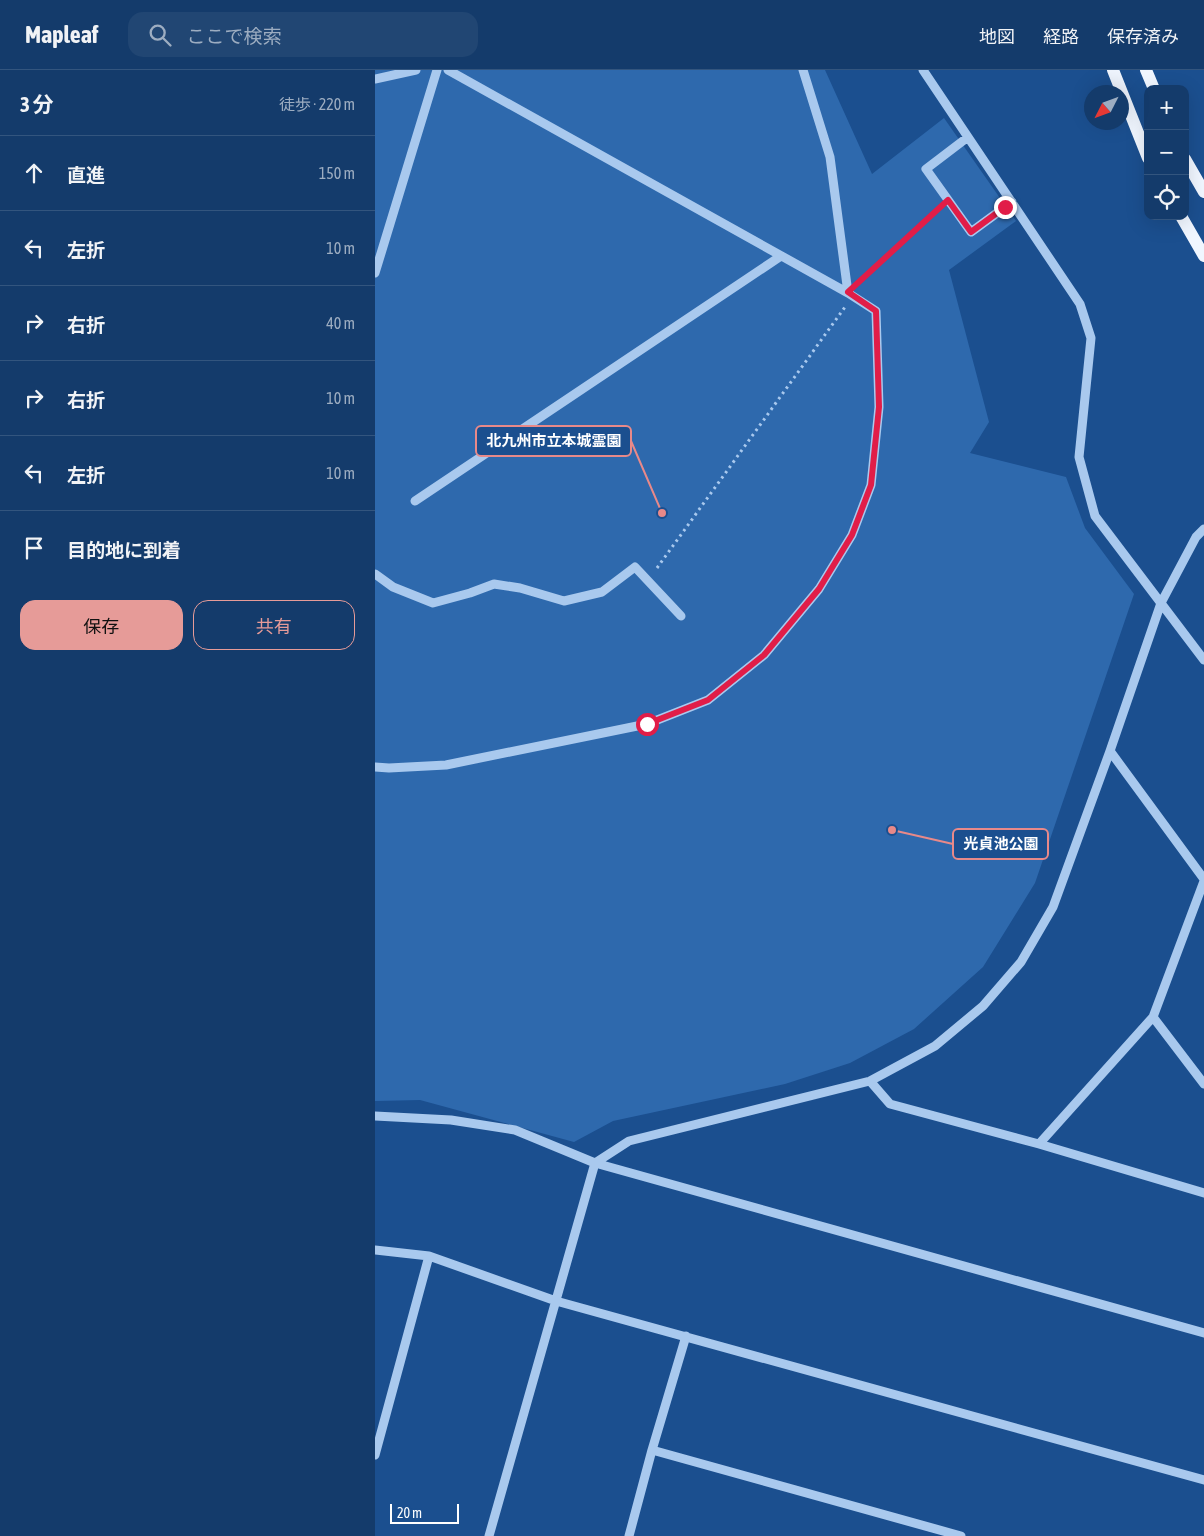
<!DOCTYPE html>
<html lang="ja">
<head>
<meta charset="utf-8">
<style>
  :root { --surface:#143b6b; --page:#214673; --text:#f1f3f6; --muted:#9dadc1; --line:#33557e; --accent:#e69b98 }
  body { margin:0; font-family:"Asap Condensed","Noto Sans JP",sans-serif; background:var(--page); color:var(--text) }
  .controls { position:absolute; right:15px; top:15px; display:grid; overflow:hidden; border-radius:10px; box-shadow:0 5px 20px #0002 }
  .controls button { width:45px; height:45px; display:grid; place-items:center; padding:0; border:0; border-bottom:1px solid var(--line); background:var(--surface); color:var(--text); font:25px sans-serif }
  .compass { position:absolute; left:709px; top:15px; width:45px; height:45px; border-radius:50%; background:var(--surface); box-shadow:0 5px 20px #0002; rotate:228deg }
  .scale { position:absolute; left:15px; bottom:12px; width:69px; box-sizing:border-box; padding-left:5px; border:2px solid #fff; border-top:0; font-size:14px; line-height:18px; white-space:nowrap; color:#fff; -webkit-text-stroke:4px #1b4f8f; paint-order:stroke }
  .stop { position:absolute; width:15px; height:15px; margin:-11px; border:4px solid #e11d48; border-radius:50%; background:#fff }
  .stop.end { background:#e11d48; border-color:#fff; box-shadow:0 1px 5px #0008 }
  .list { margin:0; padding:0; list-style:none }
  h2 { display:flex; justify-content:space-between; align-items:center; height:65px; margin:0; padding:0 20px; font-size:21px }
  h2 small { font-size:16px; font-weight:400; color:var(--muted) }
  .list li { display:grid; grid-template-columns:32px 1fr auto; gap:15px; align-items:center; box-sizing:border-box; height:75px; padding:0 20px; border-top:1px solid var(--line) }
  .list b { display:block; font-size:19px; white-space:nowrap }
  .list em { font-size:16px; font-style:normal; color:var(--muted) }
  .actions { display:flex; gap:10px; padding:15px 20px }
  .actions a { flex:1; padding:11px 0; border:1px solid var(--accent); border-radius:15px; text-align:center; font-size:18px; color:var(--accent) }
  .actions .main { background:var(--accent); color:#111 }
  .icon { flex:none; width:28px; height:28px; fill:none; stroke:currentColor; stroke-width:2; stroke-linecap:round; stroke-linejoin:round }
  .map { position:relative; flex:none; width:829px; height:1466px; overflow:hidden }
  header { display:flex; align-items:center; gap:30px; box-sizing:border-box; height:70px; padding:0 25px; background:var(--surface); border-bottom:1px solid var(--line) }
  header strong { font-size:24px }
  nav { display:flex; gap:28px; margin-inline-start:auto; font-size:18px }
  .search { width:350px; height:45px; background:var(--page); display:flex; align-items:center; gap:12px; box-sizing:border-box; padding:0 18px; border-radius:15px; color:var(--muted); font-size:19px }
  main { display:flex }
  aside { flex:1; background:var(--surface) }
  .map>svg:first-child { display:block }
  .green { fill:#2e69ad }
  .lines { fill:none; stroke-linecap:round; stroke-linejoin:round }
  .path { stroke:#a9c9ee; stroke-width:3; stroke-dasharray:2.5 4; stroke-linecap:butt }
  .minor { stroke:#a9c9ee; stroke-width:9 }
  .major { stroke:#f0f6ff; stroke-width:12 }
  .route { stroke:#e11d48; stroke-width:6 }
  .leader { fill:none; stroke:#e88989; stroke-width:2 }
  .callout-dot { fill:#e88989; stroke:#1b4f8f; stroke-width:2 }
  .callout { fill:#1b4f8f; stroke:#e88989; stroke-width:2 }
  .callout-label { font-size:15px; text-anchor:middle; font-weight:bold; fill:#fff }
</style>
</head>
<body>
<header>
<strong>Mapleaf</strong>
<div class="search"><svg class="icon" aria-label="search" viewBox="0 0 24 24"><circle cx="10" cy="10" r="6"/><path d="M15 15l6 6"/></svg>ここで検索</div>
<nav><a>地図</a><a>経路</a><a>保存済み</a></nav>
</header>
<main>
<aside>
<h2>3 分<small>徒歩 · 220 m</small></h2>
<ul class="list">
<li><svg class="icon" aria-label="ahead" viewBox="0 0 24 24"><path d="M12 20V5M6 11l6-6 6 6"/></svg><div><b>直進</b></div><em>150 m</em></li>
<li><svg class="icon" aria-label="left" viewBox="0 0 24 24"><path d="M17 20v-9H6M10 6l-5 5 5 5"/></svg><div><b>左折</b></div><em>10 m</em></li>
<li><svg class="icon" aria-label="right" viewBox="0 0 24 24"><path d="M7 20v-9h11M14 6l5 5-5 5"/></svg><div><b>右折</b></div><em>40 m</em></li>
<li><svg class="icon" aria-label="right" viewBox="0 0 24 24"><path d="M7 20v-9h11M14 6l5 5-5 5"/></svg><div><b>右折</b></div><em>10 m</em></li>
<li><svg class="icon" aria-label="left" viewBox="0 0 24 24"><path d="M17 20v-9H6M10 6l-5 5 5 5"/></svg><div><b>左折</b></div><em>10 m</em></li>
<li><svg class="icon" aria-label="arrive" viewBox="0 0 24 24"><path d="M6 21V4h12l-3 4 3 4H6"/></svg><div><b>目的地に到着</b></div></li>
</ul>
<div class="actions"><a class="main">保存</a><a>共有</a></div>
</aside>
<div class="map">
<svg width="829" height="1466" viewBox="0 0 829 1466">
  <rect width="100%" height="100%" fill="#1b4f8f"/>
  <path class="green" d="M0,0H450L497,104L569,48L641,151L574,200L614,352L595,383L691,407L710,458L759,524L660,813L608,897L539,959L475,993L410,1014L238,1051L199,1072L45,1030L0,1031Z"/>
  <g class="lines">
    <path class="path" d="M487,209L561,141
      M282,498L470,237"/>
    <path class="minor" d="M428,0L455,87L473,223
      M548,0L705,234L716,268L704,387L720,446L829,590
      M0,9L41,0
      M593,67L551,99L596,162L637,132
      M0,203L62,0
      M40,431L406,186
      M0,504L18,517L58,533L95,523L119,514L145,518L189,531L227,522L260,497L306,546
      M735,681L829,809
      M0,697L14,698L71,695L272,654L333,630L389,585L444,519L477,465L496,415L504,337L501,241L473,223L73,0
      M778,947L829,1014
      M495,1011L515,1034L664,1074L829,1123
      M0,1046L76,1050L140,1060L220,1093L829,1263
      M664,1074L778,947L829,811
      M0,1180L54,1186L181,1231L829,1410
      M277,1380L586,1466
      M0,1385L54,1186
      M114,1466L220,1093L254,1071L495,1011L560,976L608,936L646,892L678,837L735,681L786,533L821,467L829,459
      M254,1466L277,1380L311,1266"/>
    <path class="major" d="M738,0L773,88
      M771,0L779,19
      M810,89L829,122
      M806,146L829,186"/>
  </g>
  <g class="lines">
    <path class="route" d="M272,654L333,630L389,585L444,519L477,465L496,415L504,337L501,241L473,222L573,130L596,162L630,137"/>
  </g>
  <path class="leader" d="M287 443L256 371M517 760L578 774"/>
  <g class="callout-dot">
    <circle cx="287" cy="443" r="5"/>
    <circle cx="517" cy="760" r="5"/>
  </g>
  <g class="callout">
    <rect x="101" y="356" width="155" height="30" rx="5"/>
    <rect x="578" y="759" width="95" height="30" rx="5"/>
  </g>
  <g class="callout-label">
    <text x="179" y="376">北九州市立本城霊園</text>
    <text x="626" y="779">光貞池公園</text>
  </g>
</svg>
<div class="controls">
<button>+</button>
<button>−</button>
<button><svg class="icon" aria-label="locate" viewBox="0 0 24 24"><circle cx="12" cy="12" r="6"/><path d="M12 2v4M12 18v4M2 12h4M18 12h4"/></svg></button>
</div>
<svg class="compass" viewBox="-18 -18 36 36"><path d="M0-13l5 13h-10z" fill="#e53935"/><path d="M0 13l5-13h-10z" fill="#9dadc1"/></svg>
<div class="scale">20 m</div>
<div class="stop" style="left:272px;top:654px"></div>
<div class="stop end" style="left:630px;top:137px"></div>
</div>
</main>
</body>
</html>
